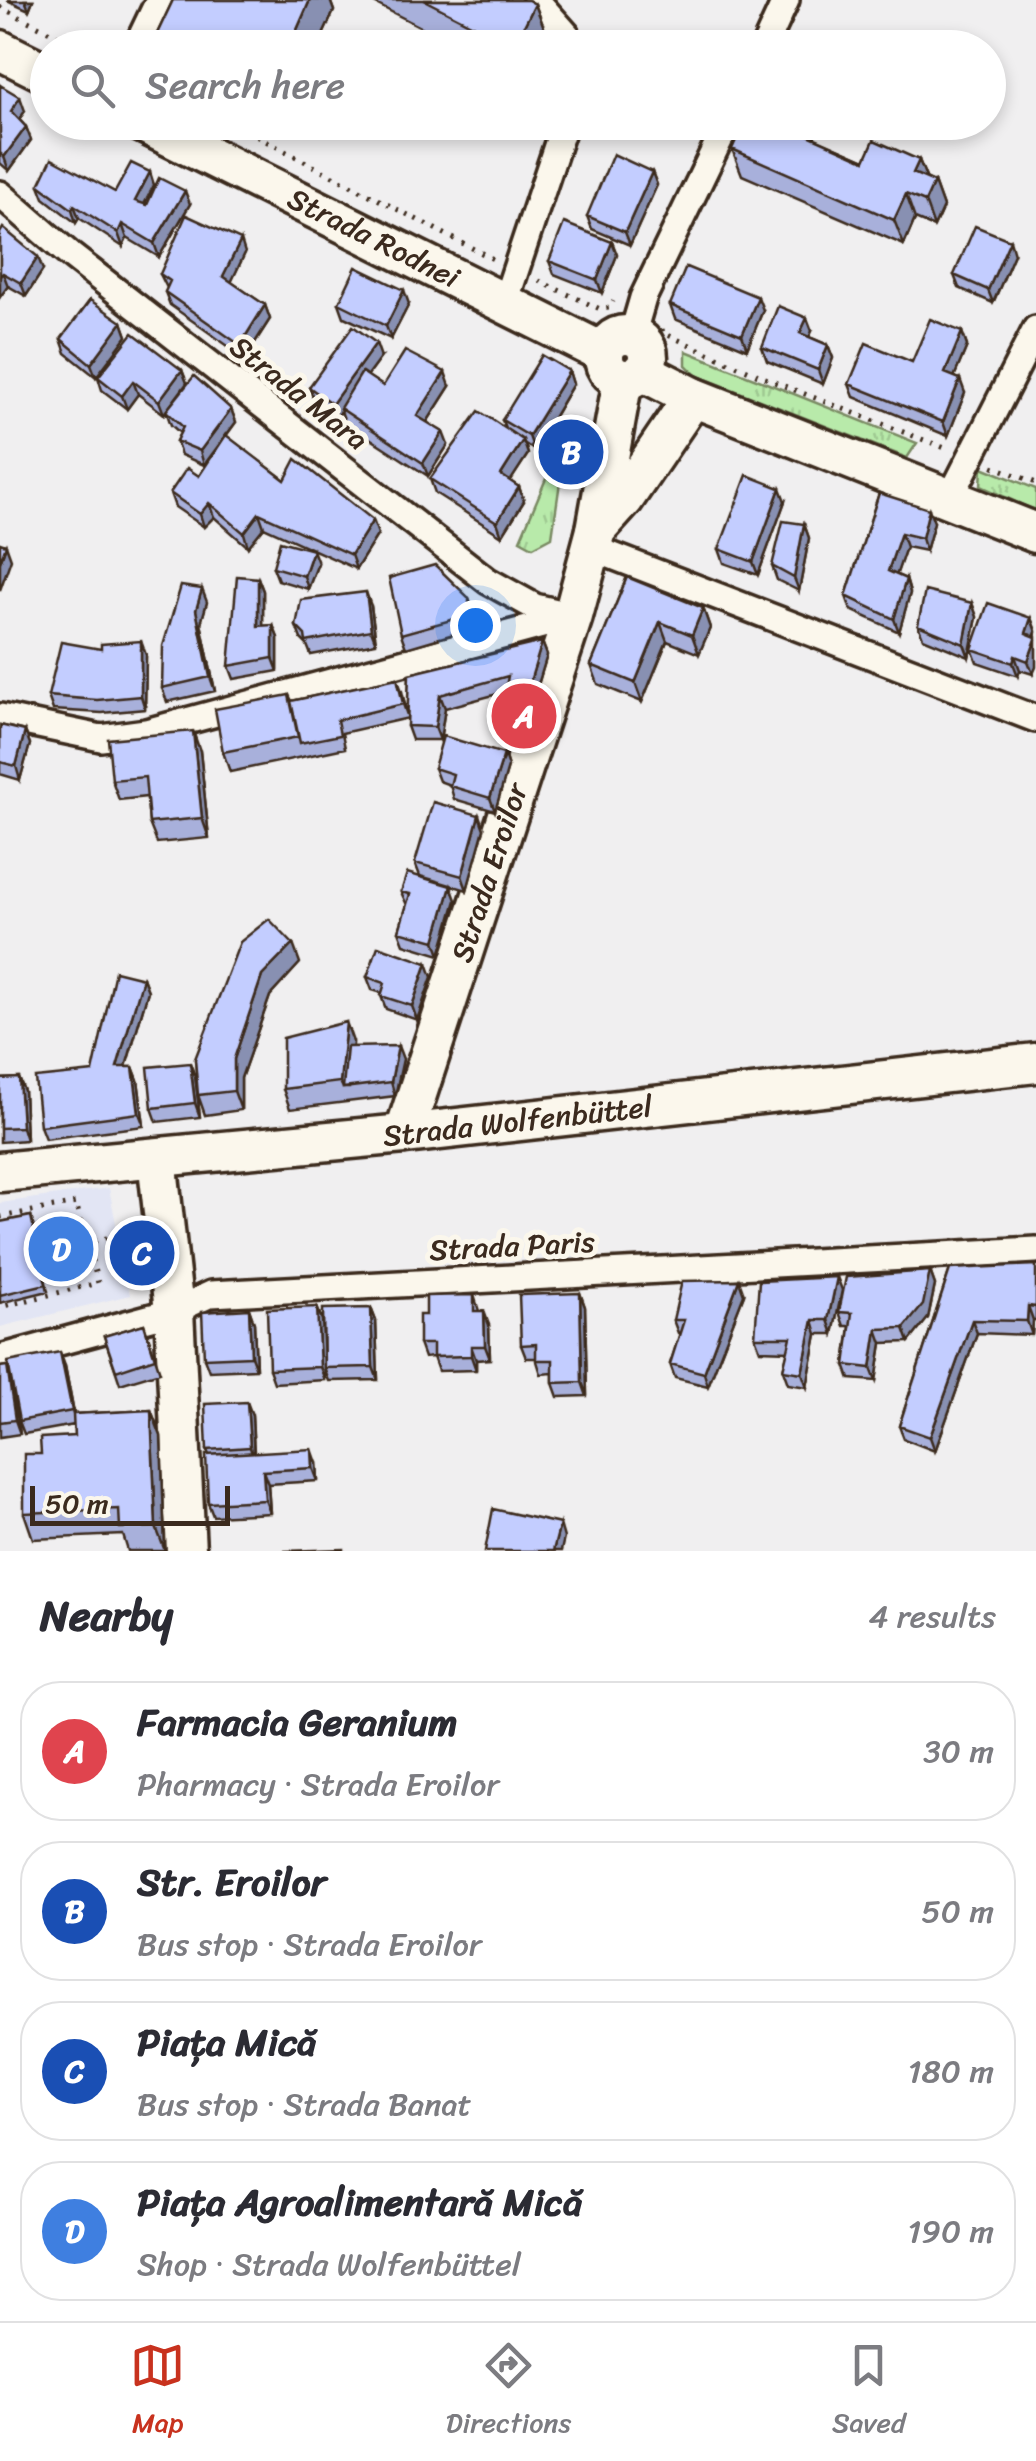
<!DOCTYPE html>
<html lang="en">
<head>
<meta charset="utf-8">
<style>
  :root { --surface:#fff; --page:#f7f7f7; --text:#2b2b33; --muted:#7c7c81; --line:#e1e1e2; --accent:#c8321e }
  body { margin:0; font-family:Sriracha,sans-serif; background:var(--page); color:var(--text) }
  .scale { position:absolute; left:30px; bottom:25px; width:200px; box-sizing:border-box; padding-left:10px; border:5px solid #3b2a1e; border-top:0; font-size:28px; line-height:35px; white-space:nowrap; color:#3b2a1e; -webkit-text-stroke:8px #fbf7ec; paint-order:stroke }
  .you { position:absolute; left:475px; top:625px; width:35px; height:35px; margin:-25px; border:8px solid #fff; border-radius:50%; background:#1a73e8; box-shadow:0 0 0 15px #1a73e833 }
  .badge { display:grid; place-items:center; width:65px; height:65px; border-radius:50%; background:var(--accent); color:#fff; font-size:32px; font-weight:700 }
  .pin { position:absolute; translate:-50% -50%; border:5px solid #fff; box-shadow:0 2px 10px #0006 }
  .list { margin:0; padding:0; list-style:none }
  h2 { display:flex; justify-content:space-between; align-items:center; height:130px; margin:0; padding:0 40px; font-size:42px }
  h2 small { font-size:32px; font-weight:400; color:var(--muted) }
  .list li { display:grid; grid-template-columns:65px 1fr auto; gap:30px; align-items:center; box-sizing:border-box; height:140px; margin:0 20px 20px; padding:0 20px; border:2px solid var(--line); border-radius:40px }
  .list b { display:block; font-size:38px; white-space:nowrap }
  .list p { margin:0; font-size:32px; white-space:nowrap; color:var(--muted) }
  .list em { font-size:32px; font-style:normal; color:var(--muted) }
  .icon { flex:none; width:55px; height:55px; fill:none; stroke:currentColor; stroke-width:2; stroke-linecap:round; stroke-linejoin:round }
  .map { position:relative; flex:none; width:1036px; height:1551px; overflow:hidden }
  .search { position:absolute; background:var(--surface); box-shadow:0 5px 15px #0003; left:30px; right:30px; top:30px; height:110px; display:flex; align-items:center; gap:25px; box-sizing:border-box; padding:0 35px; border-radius:55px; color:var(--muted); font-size:38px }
  .sheet { height:770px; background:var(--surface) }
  nav { display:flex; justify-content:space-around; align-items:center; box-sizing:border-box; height:140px; border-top:2px solid var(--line); background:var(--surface); font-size:28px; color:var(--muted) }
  nav a { display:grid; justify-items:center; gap:5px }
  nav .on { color:var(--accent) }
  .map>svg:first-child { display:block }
  .built { fill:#e2e5f4 }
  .grass { fill:url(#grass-tufts); stroke:#7a8a64; stroke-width:2.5 }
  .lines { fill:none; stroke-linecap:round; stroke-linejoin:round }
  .street-casing { stroke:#3b2a1e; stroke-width:32 }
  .secondary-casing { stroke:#3b2a1e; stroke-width:45 }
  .path { stroke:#3b2a1e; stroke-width:5; stroke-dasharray:2.5 8; stroke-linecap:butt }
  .street { stroke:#fbf7ec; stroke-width:25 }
  .secondary { stroke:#fbf7ec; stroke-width:38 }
  .wall { fill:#a8b0db; stroke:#3b2a1e; stroke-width:2.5 }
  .shaded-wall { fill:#8890b2; stroke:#3b2a1e; stroke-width:2.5 }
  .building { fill:#c3cdff; stroke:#3b2a1e; stroke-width:2.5 }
  .labels { text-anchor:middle; stroke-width:10; stroke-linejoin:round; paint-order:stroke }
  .street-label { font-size:30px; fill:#3b2a1e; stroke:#fbf7ec }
</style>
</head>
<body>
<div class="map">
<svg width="1036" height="1551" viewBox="0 0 1036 1551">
  <defs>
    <pattern id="grass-tufts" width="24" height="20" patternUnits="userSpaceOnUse" patternTransform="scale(2.5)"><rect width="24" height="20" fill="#b8eaaa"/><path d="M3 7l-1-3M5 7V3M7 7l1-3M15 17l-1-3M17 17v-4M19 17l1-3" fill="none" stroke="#9fc992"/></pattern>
  </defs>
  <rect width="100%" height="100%" fill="#f0eff0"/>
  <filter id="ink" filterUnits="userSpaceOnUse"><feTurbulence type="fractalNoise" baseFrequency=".01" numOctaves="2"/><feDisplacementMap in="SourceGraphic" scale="20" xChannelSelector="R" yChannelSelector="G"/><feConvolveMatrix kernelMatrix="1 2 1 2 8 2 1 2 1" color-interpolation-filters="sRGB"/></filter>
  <g filter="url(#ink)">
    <path class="built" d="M109,1188L130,1295L0,1327V1203Z"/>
    <path class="grass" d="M686,351L917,443L907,458L696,375L686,365Z
      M568,427L552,537L533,547L520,540Z
      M982,467L1036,489V511L981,486Z"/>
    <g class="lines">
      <g class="street-casing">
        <path id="street" d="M536,0L567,35L571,48
          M136,48L159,0
          M764,48L786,0
          M0,194L70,255L488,581L535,607L573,616
          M504,305L565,122
          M632,336L643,298L728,122
          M950,498L1036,329
          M592,548L1036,719
          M0,717L101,738L146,732L568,618
          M0,1358L174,1311L211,1294L1036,1250"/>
      </g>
      <g class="secondary-casing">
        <g id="secondary">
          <path d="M0,50L48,74"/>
          <path id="s1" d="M141,122L604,353"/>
          <circle cx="626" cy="357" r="22"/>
          <path d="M642,371L693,397L1036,533"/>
          <path d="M596,530L624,499L693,397"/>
          <path id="s2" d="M404,1134L573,616L596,530L623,379"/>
          <path d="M157,1158L174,1311L186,1551"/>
          <path id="s3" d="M0,1172L404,1134L1036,1063"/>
        </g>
      </g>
      <path class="path" d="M0,7L82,48
        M229,122L493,259
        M539,281L600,309L610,308L613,301
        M662,329L663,333L779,384L950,450
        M993,466L1036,483
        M0,1217L76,1203L98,1283L0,1307
        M33,1255L133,1232"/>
      <use href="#street" class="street"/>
      <use href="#secondary" class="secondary"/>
    </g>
    <path class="wall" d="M7,0H33L29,10Z
      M173,0H330L334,11L317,48H159L155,38Z
      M368,0H528L535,4L548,38L543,48H462Z
      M0,85L25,111L19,119L26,127L31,140L9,171L0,163Z
      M819,126L814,138L865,160H919L926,178L934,182L943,207L934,227L915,219L904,245L742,175L732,149Z
      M652,172L657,185L630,245L592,229L587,216Z
      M39,185L115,192L154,185L145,204H190L159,257L127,238L123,247L79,218L76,223L44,198Z
      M0,233L43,270L26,296L8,286L0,297Z
      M612,242L617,255L602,293L554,274L549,261Z
      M245,253L231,282L265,305L270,319L245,358L170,305L165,292L167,288L160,274Z
      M1014,254L993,303L959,288L954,275Z
      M339,303L409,304L391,339L344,317Z
      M670,305L763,310L747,349L675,319Z
      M122,322L127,336L96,377L66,353L61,339Z
      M812,331L809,337L828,345L833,358L823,384L767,361L762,347Z
      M962,332L967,346L954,377L965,393L948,436L854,397L849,384L912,362Z
      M381,357L367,376L383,386H450L427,422L448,445L428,476L345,422L341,411L337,417L314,400L309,387Z
      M182,370L187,383L164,414L138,394L127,409L102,390L98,377Z
      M569,371L573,384L534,450L525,444L528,454L510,481L519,487L524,501L502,536L435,493L430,479L505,428L502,420Z
      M231,409L236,422L226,436L285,480L378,534L356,569L264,527L248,547L214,517L204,527L175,507L170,493L199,476L223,439L204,465L181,455L176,441L180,433L171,425L166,411Z
      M879,493L934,522L926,551L906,547L896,575L906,579L910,593L899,632L851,610L846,596Z
      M785,501L758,575L724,563L719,549Z
      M804,524L809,538L799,591L777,580L772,566Z
      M318,563L308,589L278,580L273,567Z
      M627,577L703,608L710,628L699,654L667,641L642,702L598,684L591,665Z
      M258,578L263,591V626L273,625L278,638V671L234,679L229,666Z
      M469,598L474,611V628L406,648L401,634Z
      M207,602L201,623L215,691L167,702L162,688Z
      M972,603L977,617L969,657L923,638L918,625Z
      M371,606L376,643L311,655L307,645L301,639L296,626Z
      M1031,618L1036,631L1033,674L1020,670L1018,676L977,662L972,649Z
      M542,642L547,655L527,721L508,715L503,702L505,692L445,708L440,740H412L407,726L408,718L342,733L345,748L230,772L223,752L289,695L292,701L397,678L408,717L409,674Z
      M146,655L145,709L102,713L53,710L48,696Z
      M0,725L25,731L30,744L20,780L0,774Z
      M200,751L209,838L157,843L149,823L147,797L119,800L112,780Z
      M504,754L508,767L495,811L454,799L450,785L439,781L434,768Z
      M484,829L467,890L420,876L415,863Z
      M401,892L456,900L440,955L404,944L399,931L407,905Z
      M300,963L270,996L241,1078V1110L205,1115L198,1095L195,1059Z
      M367,977H432L417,1020L386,1009L381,996L382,993L372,990Z
      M143,978L148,991L126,1067H133L138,1080L144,1126L45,1139L40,1126L93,1072Z
      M353,1042V1047L403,1059L395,1096L290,1109L283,1089Z
      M195,1076L200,1117L157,1122L152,1108Z
      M19,1078L24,1091L26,1140L0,1142V1079Z
      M31,1216L48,1291L0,1303V1222Z
      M1036,1265V1320H1033L1032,1335L977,1333L935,1451L904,1439L899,1426L950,1269Z
      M930,1271L935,1285L928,1318L909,1342L882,1343L876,1381L850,1379L845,1365L850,1326H844L839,1312Z
      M842,1290L833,1334H817L807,1387L788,1384L783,1370L788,1351L760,1350L755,1337Z
      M580,1293L585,1307L587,1396L558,1397L553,1383V1373L541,1374L536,1358H526L521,1345Z
      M744,1294L708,1386L675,1378L670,1364L680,1334L678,1333L673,1320Z
      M474,1295L479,1311L489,1325L490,1359L476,1360V1370L438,1371L433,1357L424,1358L419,1344L426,1315Z
      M317,1307L322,1320L324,1363L371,1308L376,1321L378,1380L329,1381L324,1368L325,1380L274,1383L269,1369Z
      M249,1309L254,1323L256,1369L209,1371L204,1358Z
      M144,1324L160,1372L120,1384L104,1336Z
      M7,1366L11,1379L65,1366L74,1414L151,1410L161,1436L165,1551H128L123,1535L33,1539L24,1513L41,1454L74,1436V1425L24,1434L19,1421L12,1384L20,1434L0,1437V1367Z
      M252,1415L254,1452L317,1463L318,1481L268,1484L270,1513L213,1516L208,1503L209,1455L207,1450Z"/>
    <path class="shaded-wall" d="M25,0H33L29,10Z
      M310,0H330L334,11L317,48H289Z
      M535,4L548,38L543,48H514V46Z
      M20,97L25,111L16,124L11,111Z
      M800,122H817L819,126L806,156L797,130Z
      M26,127L31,140L9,171L4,157Z
      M919,160L929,185L913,173Z
      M150,172L154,185L139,214L135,201Z
      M652,172L657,185L630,245L625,232Z
      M934,182L943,207L934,227L925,202Z
      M185,191L190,204L159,257L154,243Z
      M906,194L915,219L904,245L894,220Z
      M74,205L79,218L76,223L72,209Z
      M122,224L127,238L123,247L118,233Z
      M241,240L245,253L228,289L223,276Z
      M1010,240L1014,254L993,303L988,290Z
      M612,242L617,255L602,293L597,280Z
      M38,257L43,270L26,296L21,283Z
      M3,273L8,286L0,297V276Z
      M404,290L409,304L391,339L386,326Z
      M758,297L763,310L747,349L742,335Z
      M265,305L270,319L245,358L240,345Z
      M807,318L812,331L805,347L800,333Z
      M122,322L127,336L96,377L91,364Z
      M962,332L967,346L950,387L945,373Z
      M376,343L381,357L342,410L340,408L341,411L337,417L332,404Z
      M828,345L833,358L823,384L818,370Z
      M182,370L187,383L164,414L159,401Z
      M569,371L573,384L534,450L529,436Z
      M445,372L450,386L422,430L417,416Z
      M960,379L965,393L948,436L943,422Z
      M133,381L138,394L127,409L122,396Z
      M231,409L236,422L204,465L200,451Z
      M443,432L448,445L428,476L423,463Z
      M523,440L528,454L506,488L501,475Z
      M519,487L524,501L502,536L497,522Z
      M780,488L785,501L758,575L753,562Z
      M209,503L214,517L204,527L200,514Z
      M929,509L934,522L926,551L922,538Z
      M259,513L264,527L248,547L244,533Z
      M373,520L378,534L356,569L351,555Z
      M804,524L809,538L799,591L794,578Z
      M901,533L906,547L893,585L888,571Z
      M6,545L11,559L0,590V562Z
      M313,550L318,563L308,589L304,576Z
      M258,578L263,591V639L258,626Z
      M906,579L910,593L899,632L894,619Z
      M202,589L207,602L201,623L215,691L210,677L196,610Z
      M366,592L371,606L376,643L371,630Z
      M469,598L474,611V628L469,615Z
      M972,603L977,617L969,657L964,644Z
      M703,608L710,628L699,654L692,635Z
      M1031,618L1036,632L1031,647L1026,633Z
      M660,622L667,641L642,702L635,683Z
      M273,625L278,638V671L273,658Z
      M1036,639V667L1033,674L1028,661Z
      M141,641L146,655L145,709L141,696Z
      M542,642L547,655L527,721L522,708Z
      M1015,656L1020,670L1018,676L1013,663Z
      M397,678L402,691L408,718L403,704Z
      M440,695L445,708L440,740L435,727Z
      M25,731L30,744L20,780L16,766Z
      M193,731L200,751L209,838L202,818Z
      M504,754L508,767L495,811L490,798Z
      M479,815L484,829L467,890L462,876Z
      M451,886L456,900L440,955L435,941Z
      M293,944L300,963L270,996L241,1078V1110L234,1091V1059L262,976Z
      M427,963L432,977L417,1020L412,1006Z
      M143,978L148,991L122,1080L117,1067Z
      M346,1022L353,1042L349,1088H343L340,1082Z
      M398,1046L403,1059L395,1096L391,1082Z
      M190,1063L195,1076L200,1117L195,1103Z
      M133,1067L138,1080L144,1126L139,1113Z
      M19,1078L24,1091L26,1140L22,1127Z
      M930,1271L935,1285L928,1318L909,1342L904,1328Z
      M837,1277L842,1290L833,1334L828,1320Z
      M739,1280L744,1294L708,1386L704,1373Z
      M580,1293L585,1307L587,1396L582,1382Z
      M1028,1306L1033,1320L1032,1335L1027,1321Z
      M317,1307L322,1320L325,1380L320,1367Z
      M371,1308L376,1321L378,1380L373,1367Z
      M249,1309L254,1323L256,1369L251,1356Z
      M484,1311L489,1325L490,1359L485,1346Z
      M813,1320L817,1334L807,1387L802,1373Z
      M972,1320L977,1333L935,1451L930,1437Z
      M877,1329L882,1343L876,1381L871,1368Z
      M471,1346L476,1360V1370L471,1356Z
      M60,1352L65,1366L76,1424L72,1411Z
      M7,1366L11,1380L20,1434L15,1420Z
      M247,1402L252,1415L254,1461L250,1447Z
      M151,1410L161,1436L165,1551L156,1527Z
      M312,1449L317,1463L318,1481L313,1468Z
      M263,1471L268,1484L270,1513L265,1500Z
      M560,1524L564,1538L561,1551H553Z"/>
    <path class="building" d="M173,0H310L289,48H176L155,38Z
      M424,0H528L535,4L514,46Z
      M0,85L20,97L11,111L26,127L4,157L0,153Z
      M744,122H800L797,130L865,160L874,140L919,160L913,173L934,182L925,202L906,194L894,220L732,149Z
      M613,154L652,172L625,232L587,216Z
      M52,158L115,192L131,163L150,172L135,201L147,205L159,178L185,191L154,243L122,224L118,233L74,205L72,209L39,185Z
      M186,215L241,240L223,276L265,305L240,345L165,292L170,281L160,274Z
      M564,223L612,242L597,280L549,261Z
      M975,226L1010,240L988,290L954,275Z
      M3,228L38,257L21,283L3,273L0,276V233Z
      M356,267L404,290L386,326L339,303Z
      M686,267L758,297L742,335L670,305Z
      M90,300L122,322L91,364L61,339Z
      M778,306L807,318L800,333L828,345L818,370L762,347Z
      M930,319L962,332L945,373L960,379L943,422L849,384L866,343L912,362Z
      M353,326L376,343L332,404L309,387Z
      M133,333L182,370L159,401L133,381L122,396L98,377Z
      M405,351L445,372L417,416L443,432L423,463L340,408L362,372L383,386Z
      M542,355L569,371L529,436L502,420Z
      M194,376L231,409L200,451L176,441L183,427L166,411Z
      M479,411L523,440L501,475L519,487L497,522L430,479Z
      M226,435L285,480L296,459L373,520L351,555L259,513L244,533L209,503L200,514L170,493L187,468L199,476Z
      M747,475L780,488L753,562L719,549Z
      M879,493L929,509L922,538L901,533L888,571L906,579L894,619L846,596Z
      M783,521L804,524L794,578L772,566Z
      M280,541L313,550L304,576L273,567Z
      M0,543L6,545L0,562Z
      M435,565L469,598V615L401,634L389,578Z
      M237,576L258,578V626L273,625V658L229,666Z
      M627,577L703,608L692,635L660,622L635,683L591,665Z
      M181,586L202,589L196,610L210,677L162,688L163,646Z
      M925,591L972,603L964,644L918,625Z
      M366,592L371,630L306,642L305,635L296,626L301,600Z
      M988,603L1031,618L1026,633L1036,637V639L1028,661L1015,656L1013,663L972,649Z
      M141,641V696L97,700L48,696L61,642L101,649V644Z
      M542,642L522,708L503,702L508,676L440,695L435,727L407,726L409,674Z
      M397,678L403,704L337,720L340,735L300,743L291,701Z
      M289,695L298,737L223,752L215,709Z
      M0,725L25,731L16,766L0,762Z
      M193,731L202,818L149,823L145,777L112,780L108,739Z
      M443,736L504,754L490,798L450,786L453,774L434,768Z
      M433,802L479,815L462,876L415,863Z
      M407,873L451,886L435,941L399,931L410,894L401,892Z
      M269,919L293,944L262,976L234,1059V1091L198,1095L195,1059L240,942Z
      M378,946L427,963L412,1006L381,996L385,983L367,977Z
      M115,971L143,978L117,1067H133L139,1113L40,1126L35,1078L93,1072Z
      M346,1022L340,1082L283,1089V1038Z
      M398,1046L391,1082L343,1088L347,1047Z
      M190,1063L195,1103L152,1108L148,1067Z
      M19,1078L22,1127L0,1128V1079Z
      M31,1216L46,1284L0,1295V1222Z
      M1036,1265V1307L1028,1306L1027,1321L972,1320L930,1437L899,1426L950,1269Z
      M930,1271L923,1305L904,1328L877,1329L871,1368L845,1365L852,1313L839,1312L846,1277Z
      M837,1277L828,1320H813L802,1373L783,1370L791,1337H755L759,1281Z
      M739,1280L704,1373L670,1364L684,1320H673L682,1281Z
      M580,1293L582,1382L553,1383V1360H536V1344L521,1345L519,1295Z
      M474,1295V1311H484L485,1346H471V1356L433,1357V1344H419V1315H426V1296Z
      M317,1307L320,1367L269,1369L267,1309Z
      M371,1308L373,1367L324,1368L323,1309Z
      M249,1309L251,1356L204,1358L202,1312Z
      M144,1324L155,1358L116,1371L104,1336Z
      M60,1352L72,1411L19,1421L8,1362Z
      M7,1366L15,1420L0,1422V1367Z
      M247,1402L250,1447L207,1450L205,1404Z
      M151,1410L156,1527L120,1528L119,1509L24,1513V1454H41L40,1438L74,1436L73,1414Z
      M312,1449L313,1468L263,1471L265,1500L208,1503L206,1455Z
      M493,1509L560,1524L553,1551H485Z
      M344,1549V1551H284Z"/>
  </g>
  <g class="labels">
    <g class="street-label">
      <text dy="10" stroke="none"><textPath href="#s1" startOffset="260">Strada Rodnei</textPath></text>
      <text transform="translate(299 393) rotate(38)" y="10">Strada Mara</text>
      <text dy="10" stroke="none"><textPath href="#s2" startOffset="275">Strada Eroilor</textPath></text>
      <text dy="10" stroke="none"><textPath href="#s3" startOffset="520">Strada Wolfenbüttel</textPath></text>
      <text transform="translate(512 1246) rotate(-3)" y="10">Strada Paris</text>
    </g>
  </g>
</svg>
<div class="scale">50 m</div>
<div class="you"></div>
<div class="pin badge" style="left:524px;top:716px;background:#e0444e">A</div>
<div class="pin badge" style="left:571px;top:452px;background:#1a4fb4">B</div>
<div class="pin badge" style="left:142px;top:1253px;background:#1a4fb4">C</div>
<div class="pin badge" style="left:61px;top:1249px;background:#3f7fe0">D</div>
<div class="search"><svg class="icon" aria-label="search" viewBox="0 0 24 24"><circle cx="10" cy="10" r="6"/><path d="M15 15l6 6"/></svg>Search here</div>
</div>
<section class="sheet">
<h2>Nearby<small>4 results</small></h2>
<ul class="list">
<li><span class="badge" style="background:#e0444e">A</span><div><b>Farmacia Geranium</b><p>Pharmacy · Strada Eroilor</p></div><em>30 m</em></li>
<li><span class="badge" style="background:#1a4fb4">B</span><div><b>Str. Eroilor</b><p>Bus stop · Strada Eroilor</p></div><em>50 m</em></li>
<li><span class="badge" style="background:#1a4fb4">C</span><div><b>Piața Mică</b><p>Bus stop · Strada Banat</p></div><em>180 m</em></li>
<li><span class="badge" style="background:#3f7fe0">D</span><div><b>Piața Agroalimentară Mică</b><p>Shop · Strada Wolfenbüttel</p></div><em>190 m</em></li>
</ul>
</section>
<nav>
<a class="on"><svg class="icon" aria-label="map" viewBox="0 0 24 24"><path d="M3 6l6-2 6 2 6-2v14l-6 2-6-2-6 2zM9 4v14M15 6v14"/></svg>Map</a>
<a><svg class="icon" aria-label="directions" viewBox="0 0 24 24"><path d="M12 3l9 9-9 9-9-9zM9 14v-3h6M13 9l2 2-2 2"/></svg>Directions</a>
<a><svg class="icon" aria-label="saved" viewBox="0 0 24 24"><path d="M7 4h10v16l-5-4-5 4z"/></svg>Saved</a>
</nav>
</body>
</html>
